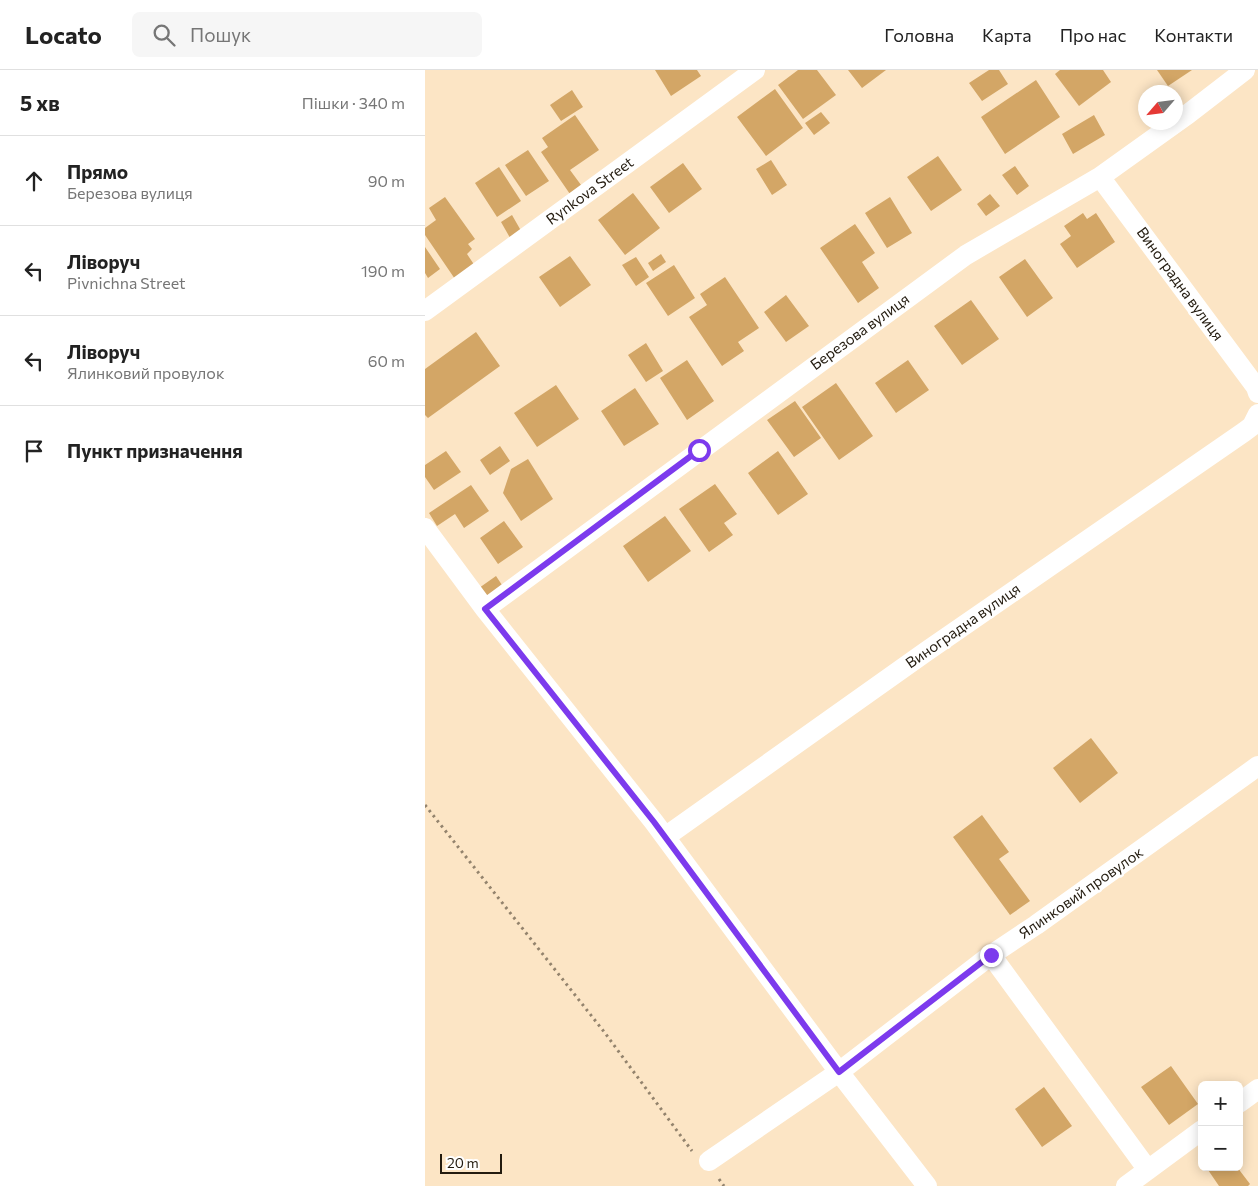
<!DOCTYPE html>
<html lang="uk">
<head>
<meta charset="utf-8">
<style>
  :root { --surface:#fff; --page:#f6f6f6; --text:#222; --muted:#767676; --line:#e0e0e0 }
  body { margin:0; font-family:Commissioner,sans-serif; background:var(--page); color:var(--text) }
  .controls { position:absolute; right:15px; bottom:15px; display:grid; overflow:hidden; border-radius:8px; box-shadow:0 2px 12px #0003 }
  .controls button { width:45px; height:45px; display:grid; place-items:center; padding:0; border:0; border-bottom:1px solid var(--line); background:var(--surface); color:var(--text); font:25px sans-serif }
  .compass { position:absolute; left:713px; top:15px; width:45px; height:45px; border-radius:50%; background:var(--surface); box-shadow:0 2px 12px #0003; rotate:242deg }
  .scale { position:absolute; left:15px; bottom:12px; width:62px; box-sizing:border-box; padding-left:5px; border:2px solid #231b0f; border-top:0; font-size:14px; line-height:18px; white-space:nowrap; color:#231b0f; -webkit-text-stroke:4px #fff; paint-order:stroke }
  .stop { position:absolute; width:15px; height:15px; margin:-11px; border:4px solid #7c3aed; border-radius:50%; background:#fff }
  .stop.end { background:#7c3aed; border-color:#fff; box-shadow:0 1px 5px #0008 }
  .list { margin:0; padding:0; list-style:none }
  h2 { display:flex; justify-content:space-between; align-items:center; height:65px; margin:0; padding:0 20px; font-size:21px }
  h2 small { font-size:16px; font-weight:400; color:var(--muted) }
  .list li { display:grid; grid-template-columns:32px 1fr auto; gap:15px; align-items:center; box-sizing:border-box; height:90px; padding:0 20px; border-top:1px solid var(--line) }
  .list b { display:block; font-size:19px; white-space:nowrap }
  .list p { margin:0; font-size:16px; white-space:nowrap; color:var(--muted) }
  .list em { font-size:16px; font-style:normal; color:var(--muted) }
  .icon { flex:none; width:28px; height:28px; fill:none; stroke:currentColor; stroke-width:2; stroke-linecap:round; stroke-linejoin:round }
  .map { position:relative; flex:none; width:833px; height:1116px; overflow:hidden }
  header { display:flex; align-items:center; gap:30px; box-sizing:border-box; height:70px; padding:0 25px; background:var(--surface); border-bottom:1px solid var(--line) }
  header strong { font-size:24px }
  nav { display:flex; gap:28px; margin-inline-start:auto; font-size:18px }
  .search { width:350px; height:45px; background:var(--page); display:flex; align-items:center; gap:12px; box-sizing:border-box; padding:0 18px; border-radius:8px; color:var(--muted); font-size:19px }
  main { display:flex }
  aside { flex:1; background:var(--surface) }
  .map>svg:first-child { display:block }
  .building { fill:#d3a666 }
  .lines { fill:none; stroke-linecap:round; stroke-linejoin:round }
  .path { stroke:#93836d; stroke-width:3; stroke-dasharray:2.5 4; stroke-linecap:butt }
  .minor { stroke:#fff; stroke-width:20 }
  .route { stroke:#7c3aed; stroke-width:6 }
  .labels { text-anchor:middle; stroke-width:5; stroke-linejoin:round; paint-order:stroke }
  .street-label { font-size:15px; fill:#231b0f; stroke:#fff }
</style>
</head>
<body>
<header>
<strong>Locato</strong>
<div class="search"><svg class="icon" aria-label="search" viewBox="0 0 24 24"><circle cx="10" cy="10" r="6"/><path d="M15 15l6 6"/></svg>Пошук</div>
<nav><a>Головна</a><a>Карта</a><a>Про нас</a><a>Контакти</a></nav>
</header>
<main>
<aside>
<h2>5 хв<small>Пішки · 340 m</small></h2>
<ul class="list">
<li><svg class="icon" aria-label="ahead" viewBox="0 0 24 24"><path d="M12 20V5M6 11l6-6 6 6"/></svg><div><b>Прямо</b><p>Березова вулиця</p></div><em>90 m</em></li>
<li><svg class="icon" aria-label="left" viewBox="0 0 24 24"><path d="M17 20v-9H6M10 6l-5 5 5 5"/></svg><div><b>Ліворуч</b><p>Pivnichna Street</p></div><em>190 m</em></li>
<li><svg class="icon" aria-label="left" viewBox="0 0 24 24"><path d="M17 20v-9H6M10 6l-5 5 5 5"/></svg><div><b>Ліворуч</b><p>Ялинковий провулок</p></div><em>60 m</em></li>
<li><svg class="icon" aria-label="arrive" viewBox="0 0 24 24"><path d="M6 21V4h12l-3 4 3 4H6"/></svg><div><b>Пункт призначення</b></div></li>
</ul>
</aside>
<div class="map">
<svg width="833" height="1116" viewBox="0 0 833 1116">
  <rect width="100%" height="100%" fill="#fce5c5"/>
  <path class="building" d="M230,0H272L276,6L246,26Z
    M373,0H392L411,25L378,49L353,15Z
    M423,0H461L437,18Z
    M564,0H574L583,14L557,31L544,13Z
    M635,0H678L686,12L654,36L630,4Z
    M732,0H767L743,16Z
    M611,10L635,47L580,84L556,47Z
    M350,19L378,58L341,86L312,47Z
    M147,20L158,37L136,51L125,35Z
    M396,42L405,53L389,65L380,53Z
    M150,45L174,80L145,100L159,119L147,127L116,82L123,77L117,68Z
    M669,45L680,65L648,84L637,64Z
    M103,80L124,111L101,126L80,95Z
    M513,86L537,120L506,141L482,107Z
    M346,90L362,115L347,125L331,99Z
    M258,93L277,119L244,143L225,117Z
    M590,96L604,116L592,125L577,105Z
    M74,97L96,131L72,147L50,113Z
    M208,123L235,158L200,185L173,150Z
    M565,124L575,136L561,146L552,134Z
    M20,127L50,169L43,174L47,179L42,184L52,199L32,212L0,165V158L11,150L4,138Z
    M465,127L487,163L462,178L440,143Z
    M658,143L662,149L671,143L690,172L652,198L635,174L646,166L639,156Z
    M87,145L99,166L88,173L76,152Z
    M430,154L450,183L437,192L454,218L433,233L395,178Z
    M0,177L15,199L3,208L0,203Z
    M236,184L241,192L228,201L223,193Z
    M145,186L166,215L135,237L114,207Z
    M211,187L224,207L211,216L197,195Z
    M600,189L628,228L602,247L574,207Z
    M249,195L270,228L243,246L221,213Z
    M300,207L334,258L313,272L319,281L297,296L264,247L282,235L275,224Z
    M361,225L384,256L361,272L339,242Z
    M546,230L574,269L537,295L509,256Z
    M51,262L75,296L3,348L0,345V299Z
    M221,273L238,301L221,312L203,285Z
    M262,290L289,331L262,350L235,308Z
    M483,290L504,320L471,343L450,313Z
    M411,313L448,366L414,390L377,337Z
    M131,315L154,349L112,377L89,343Z
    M210,318L234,354L199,376L176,341Z
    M370,331L396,368L369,387L342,350Z
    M75,376L85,391L65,405L55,390Z
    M21,381L36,402L9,420L0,407V395Z
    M353,381L383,424L353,445L323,403Z
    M103,389L128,429L96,451L78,423L86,399Z
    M290,414L312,444L299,453L308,465L284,482L254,439Z
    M46,415L64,441L39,458L30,444L12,456L4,443Z
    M240,446L266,481L223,512L198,476Z
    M79,451L98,477L73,494L55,468Z
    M71,506L79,518L62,529L54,518Z
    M666,668L693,703L655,733L628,698Z
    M557,745L584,782L574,789L605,831L585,845L528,767Z
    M746,996L773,1034L744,1055L716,1017Z
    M619,1017L647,1056L617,1077L590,1039Z
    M781,1097H812L825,1114L823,1116H794Z"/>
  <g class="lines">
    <path class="path" d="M0,735L180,963L267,1081
      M294,1109L299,1116"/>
    <path class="minor" d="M675,107L831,317L833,323
      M0,241L330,0
      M0,458L60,539L229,752L414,1002L502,1116
      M60,539L541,185L675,107L763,44L820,0
      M240,767L502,581L819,362L827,356L833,344
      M566,885L723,1100
      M814,1033L833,1019
      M284,1091L414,1002L566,885L611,855L833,696
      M701,1116L777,1060"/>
  </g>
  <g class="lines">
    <path class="route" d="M274,380L60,539L229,752L414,1002L566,885"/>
  </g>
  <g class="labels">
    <g class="street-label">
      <text transform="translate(165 121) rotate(-36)" y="5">Rynkova Street</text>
      <text transform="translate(755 214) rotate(54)" y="5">Виноградна вулиця</text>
      <text transform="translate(435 262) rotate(-36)" y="5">Березова вулиця</text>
      <text transform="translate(538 556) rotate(-35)" y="5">Виноградна вулиця</text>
      <text transform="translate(656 823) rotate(-35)" y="5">Ялинковий провулок</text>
    </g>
  </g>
</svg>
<div class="controls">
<button>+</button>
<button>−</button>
</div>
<svg class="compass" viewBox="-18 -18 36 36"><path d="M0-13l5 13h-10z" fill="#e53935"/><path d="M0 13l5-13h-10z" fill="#767676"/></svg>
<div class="scale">20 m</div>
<div class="stop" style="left:274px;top:380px"></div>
<div class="stop end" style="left:566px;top:885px"></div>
</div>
</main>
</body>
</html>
